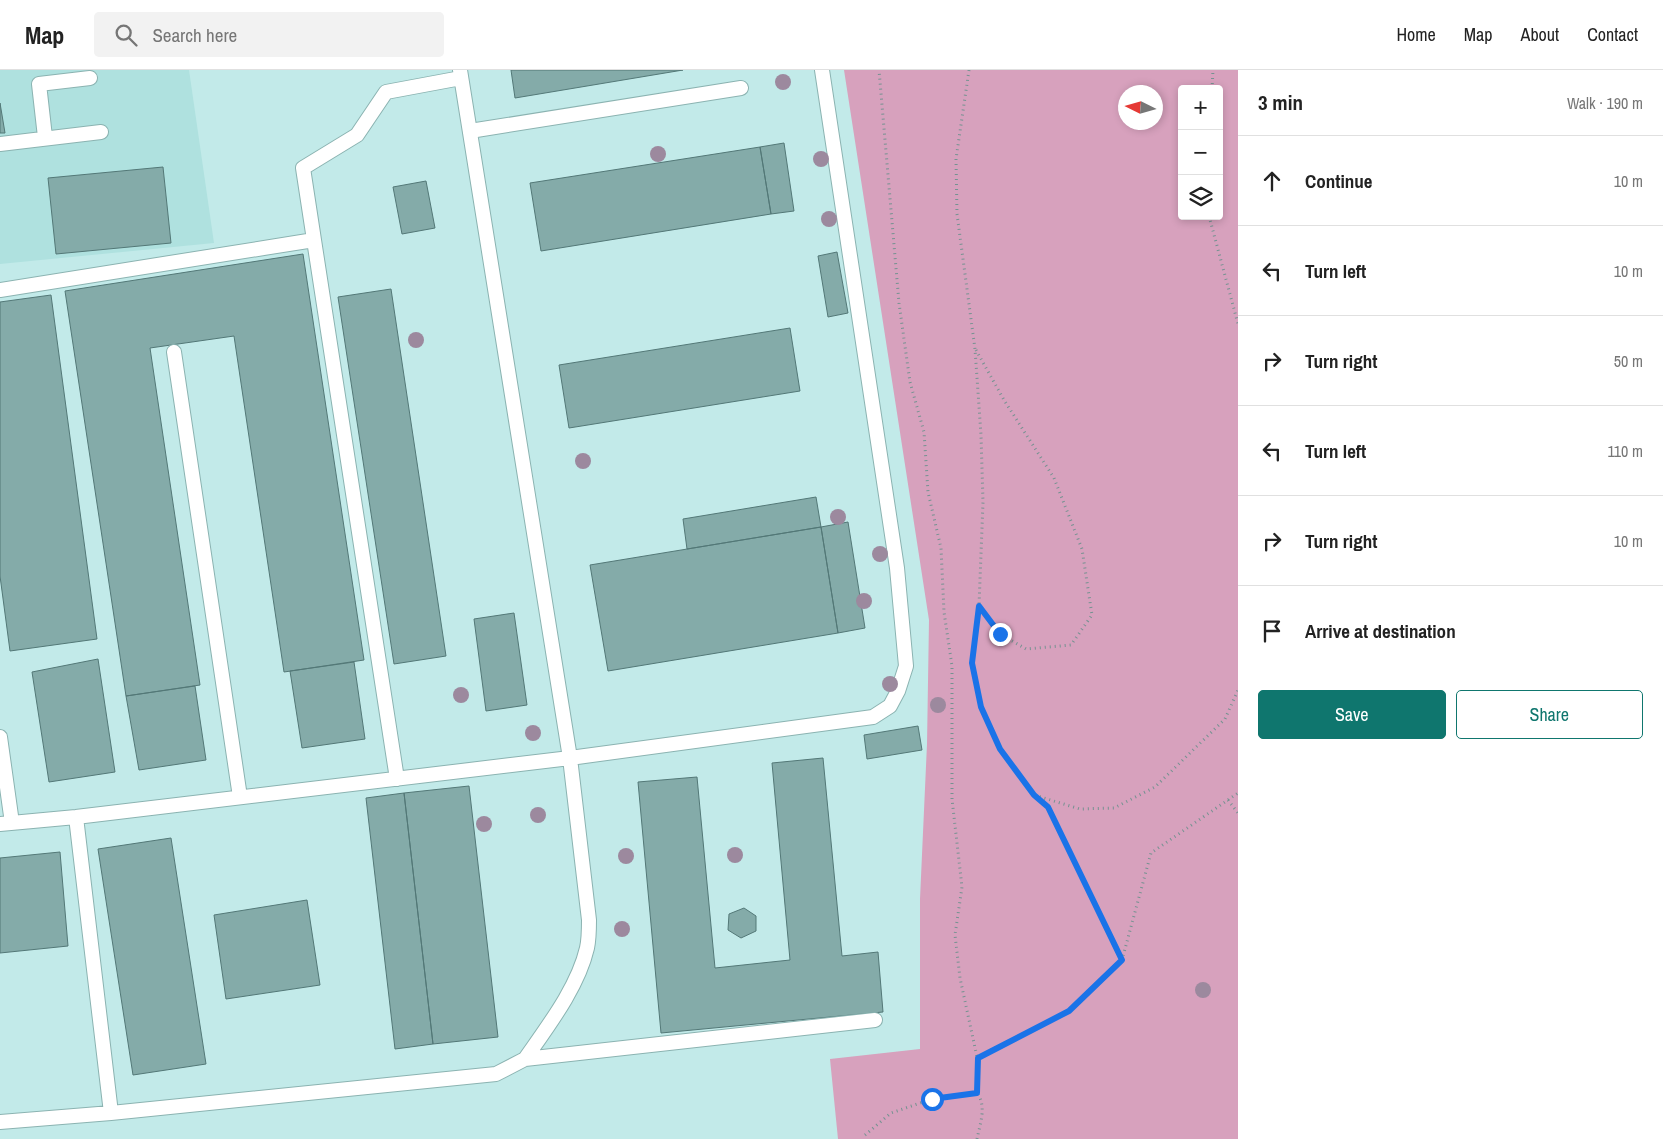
<!DOCTYPE html>
<html lang="en">
<head>
<meta charset="utf-8">
<style>
  :root { --surface:#fff; --page:#f2f2f2; --text:#222; --muted:#767676; --line:#e0e0e0; --accent:#0f766e }
  body { margin:0; font-family:"Archivo Narrow",sans-serif; background:var(--page); color:var(--text) }
  .controls { position:absolute; right:15px; top:15px; display:grid; overflow:hidden; border-radius:5px; box-shadow:0 2px 8px #0003 }
  .controls button { width:45px; height:45px; display:grid; place-items:center; padding:0; border:0; border-bottom:1px solid var(--line); background:var(--surface); color:var(--text); font:25px sans-serif }
  .compass { position:absolute; left:1118px; top:15px; width:45px; height:45px; border-radius:50%; background:var(--surface); box-shadow:0 2px 8px #0003; rotate:275deg }
  .stop { position:absolute; width:15px; height:15px; margin:-11px; border:4px solid #1a73e8; border-radius:50%; background:#fff }
  .stop.end { background:#1a73e8; border-color:#fff; box-shadow:0 1px 5px #0008 }
  .list { margin:0; padding:0; list-style:none }
  h2 { display:flex; justify-content:space-between; align-items:center; height:65px; margin:0; padding:0 20px; font-size:21px }
  h2 small { font-size:16px; font-weight:400; color:var(--muted) }
  .list li { display:grid; grid-template-columns:32px 1fr auto; gap:15px; align-items:center; box-sizing:border-box; height:90px; padding:0 20px; border-top:1px solid var(--line) }
  .list b { display:block; font-size:19px; white-space:nowrap }
  .list em { font-size:16px; font-style:normal; color:var(--muted) }
  .actions { display:flex; gap:10px; padding:15px 20px }
  .actions a { flex:1; padding:11px 0; border:1px solid var(--accent); border-radius:5px; text-align:center; font-size:18px; color:var(--accent) }
  .actions .main { background:var(--accent); color:#fff }
  .icon { flex:none; width:28px; height:28px; fill:none; stroke:currentColor; stroke-width:2; stroke-linecap:round; stroke-linejoin:round }
  .map { position:relative; flex:none; width:1238px; height:1069px; overflow:hidden }
  header { display:flex; align-items:center; gap:30px; box-sizing:border-box; height:70px; padding:0 25px; background:var(--surface); border-bottom:1px solid var(--line) }
  header strong { font-size:24px }
  nav { display:flex; gap:28px; margin-inline-start:auto; font-size:18px }
  .search { width:350px; height:45px; background:var(--page); display:flex; align-items:center; gap:12px; box-sizing:border-box; padding:0 18px; border-radius:5px; color:var(--muted); font-size:19px }
  main { display:flex }
  aside { flex:1; background:var(--surface) }
  .map>svg:first-child { display:block }
  .built { fill:#afe1df }
  .green { fill:#d7a1bd; fill-rule:evenodd }
  .building { fill:#84aba9; stroke:#537877 }
  .lines { fill:none; stroke-linecap:round; stroke-linejoin:round }
  .lane-casing { stroke:#8bb3b1; stroke-width:16 }
  .path { stroke:#759291; stroke-width:3; stroke-dasharray:1 4; stroke-linecap:butt }
  .lane { stroke:#fff; stroke-width:14 }
  .tree { fill:#9c899e }
  .route { stroke:#1a73e8; stroke-width:6 }
</style>
</head>
<body>
<header>
<strong>Map</strong>
<div class="search"><svg class="icon" aria-label="search" viewBox="0 0 24 24"><circle cx="10" cy="10" r="6"/><path d="M15 15l6 6"/></svg>Search here</div>
<nav><a>Home</a><a>Map</a><a>About</a><a>Contact</a></nav>
</header>
<main>
<div class="map">
<svg width="1238" height="1069" viewBox="0 0 1238 1069">
  <rect width="100%" height="100%" fill="#c2eae9"/>
  <path class="built" d="M0,0H189L214,173L0,194Z"/>
  <path class="green" d="M844,0H1238V1069H838L830,989L920,979V829L927,674L929,550ZM1182,19H1219V146H1182ZM1156,22V52H1126V22Z"/>
  <path class="building" d="M511,0H683L515,28Z
    M0,33L5,63H0Z
    M784,73L794,141L771,144L760,77Z
    M760,77L771,144L541,181L530,113Z
    M163,97L171,173L56,184L48,108Z
    M426,111L435,158L402,164L393,117Z
    M837,182L848,243L828,247L818,186Z
    M303,184L364,590L284,602L234,266L150,278L200,615L126,626L65,221Z
    M391,219L446,586L394,594L338,227Z
    M51,225L97,569L10,581L0,506V232Z
    M790,258L800,321L569,358L559,295Z
    M816,427L821,457L687,479L683,449Z
    M848,452L865,558L838,563L821,457Z
    M821,457L838,563L608,601L590,495Z
    M514,543L527,635L486,641L474,549Z
    M98,589L115,702L49,712L32,602Z
    M354,592L365,669L302,678L290,601Z
    M195,616L206,690L139,700L126,626Z
    M918,656L922,680L867,689L864,665Z
    M823,688L842,886L878,882L883,942L661,963L638,712L697,707L715,898L790,890L772,693Z
    M469,716L498,967L433,974L404,723Z
    M404,723L433,974L395,979L366,728Z
    M171,768L206,994L133,1005L98,779Z
    M60,782L68,876L0,883V788Z
    M307,830L320,915L226,929L214,845Z
    M744,838L756,846V861L741,868L728,860L729,844Z"/>
  <g class="lines">
    <g class="lane-casing">
      <path id="lane" d="M460,0L570,688L589,850C589,859 589,869 587,878C578,917 548,956 525,989
        M470,61L741,18
        M45,67L39,14L90,8
        M0,74L101,62
        M314,170L397,709
        M0,220L314,170L303,98L357,65L386,22L461,8
        M174,282L240,727
        M0,667L12,753
        M76,747L111,1043
        M0,754L76,747L570,688L873,647L890,636L898,621L906,596L897,498L822,0
        M0,1052L111,1043L496,1004L525,989L875,950"/>
    </g>
    <path class="path" d="M969,0L956,89L957,144L975,279L981,365L983,432L979,536L972,593L981,637L1000,679L1034,725L1080,739L1114,738L1155,717L1225,649L1238,620
      M1212,19L1213,0
      M1209,146L1238,254
      M976,280L1004,330L1054,408L1082,479L1092,545L1071,575L1026,579L1000,564L980,536
      M1036,727L1048,737L1122,890L1151,783L1238,723
      M1228,730L1238,743
      M977,987L1069,941L1122,890
      M865,1065L891,1043L932,1029L977,1023V987L960,908L955,865L962,817L952,729V596L944,542L941,478L928,422L924,362L910,312L899,233L879,0
      M977,1069C980,1054 987,1036 977,1023"/>
    <use href="#lane" class="lane"/>
  </g>
  <g class="tree">
    <circle cx="783" cy="12" r="8"/>
    <circle cx="658" cy="84" r="8"/>
    <circle cx="821" cy="89" r="8"/>
    <circle cx="829" cy="149" r="8"/>
    <circle cx="416" cy="270" r="8"/>
    <circle cx="583" cy="391" r="8"/>
    <circle cx="838" cy="447" r="8"/>
    <circle cx="880" cy="484" r="8"/>
    <circle cx="864" cy="531" r="8"/>
    <circle cx="890" cy="614" r="8"/>
    <circle cx="461" cy="625" r="8"/>
    <circle cx="938" cy="635" r="8"/>
    <circle cx="533" cy="663" r="8"/>
    <circle cx="538" cy="745" r="8"/>
    <circle cx="484" cy="754" r="8"/>
    <circle cx="735" cy="785" r="8"/>
    <circle cx="626" cy="786" r="8"/>
    <circle cx="622" cy="859" r="8"/>
    <circle cx="1203" cy="920" r="8"/>
  </g>
  <g class="lines">
    <path class="route" d="M932,1029L977,1023L978,988L1069,941L1122,890L1048,737L1034,725L1000,679L981,637L972,593L979,536L1000,564"/>
  </g>
</svg>
<div class="controls">
<button>+</button>
<button>−</button>
<button><svg class="icon" aria-label="layers" viewBox="0 0 24 24"><path d="M12 4l9 5-9 5-9-5zM3 14l9 5 9-5"/></svg></button>
</div>
<svg class="compass" viewBox="-18 -18 36 36"><path d="M0-13l5 13h-10z" fill="#e53935"/><path d="M0 13l5-13h-10z" fill="#767676"/></svg>
<div class="stop" style="left:932px;top:1029px"></div>
<div class="stop end" style="left:1000px;top:564px"></div>
</div>
<aside>
<h2>3 min<small>Walk · 190 m</small></h2>
<ul class="list">
<li><svg class="icon" aria-label="ahead" viewBox="0 0 24 24"><path d="M12 20V5M6 11l6-6 6 6"/></svg><div><b>Continue</b></div><em>10 m</em></li>
<li><svg class="icon" aria-label="left" viewBox="0 0 24 24"><path d="M17 20v-9H6M10 6l-5 5 5 5"/></svg><div><b>Turn left</b></div><em>10 m</em></li>
<li><svg class="icon" aria-label="right" viewBox="0 0 24 24"><path d="M7 20v-9h11M14 6l5 5-5 5"/></svg><div><b>Turn right</b></div><em>50 m</em></li>
<li><svg class="icon" aria-label="left" viewBox="0 0 24 24"><path d="M17 20v-9H6M10 6l-5 5 5 5"/></svg><div><b>Turn left</b></div><em>110 m</em></li>
<li><svg class="icon" aria-label="right" viewBox="0 0 24 24"><path d="M7 20v-9h11M14 6l5 5-5 5"/></svg><div><b>Turn right</b></div><em>10 m</em></li>
<li><svg class="icon" aria-label="arrive" viewBox="0 0 24 24"><path d="M6 21V4h12l-3 4 3 4H6"/></svg><div><b>Arrive at destination</b></div></li>
</ul>
<div class="actions"><a class="main">Save</a><a>Share</a></div>
</aside>
</main>
</body>
</html>
